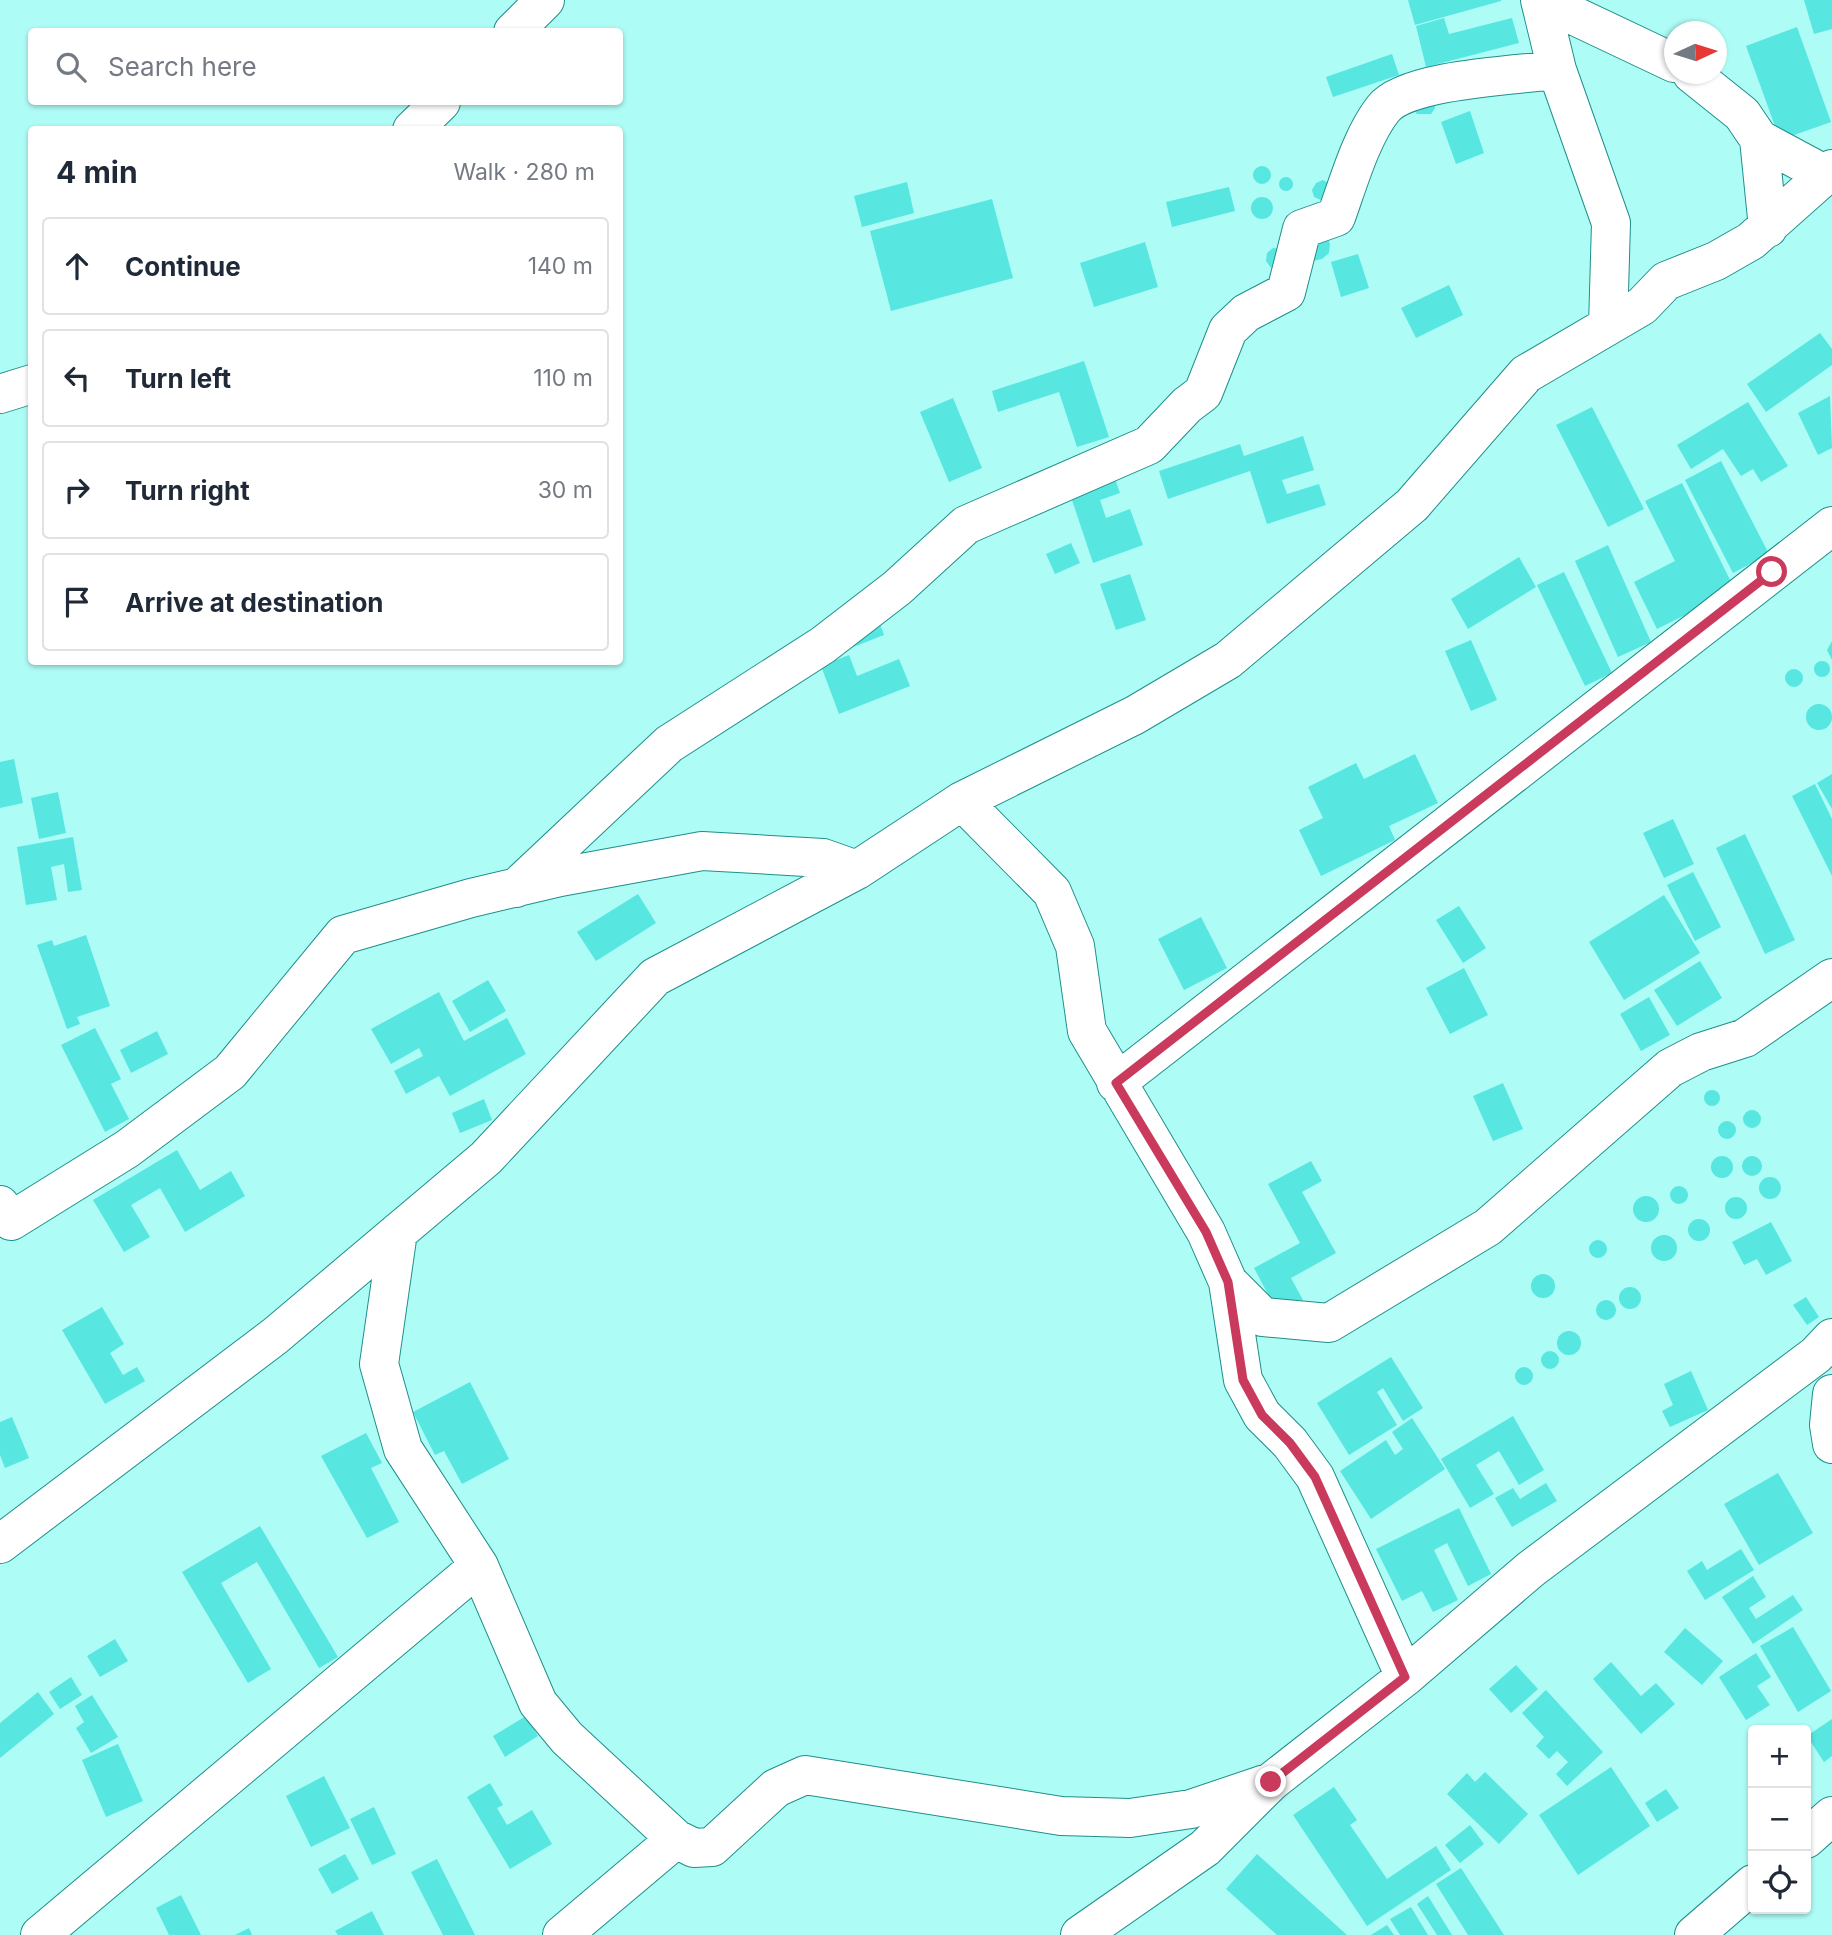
<!DOCTYPE html>
<html lang="en">
<head>
<meta charset="utf-8">
<style>
  :root { --surface:#fff; --page:#f2f2f3; --text:#1f2937; --muted:#747a83; --line:#e0e1e3 }
  body { margin:0; font-family:Inter,sans-serif; background:var(--page); color:var(--text) }
  .controls { position:absolute; right:21px; bottom:21px; display:grid; overflow:hidden; border-radius:7px; box-shadow:0 2px 5px #0004 }
  .controls button { width:63px; height:63px; display:grid; place-items:center; padding:0; border:0; border-bottom:2px solid var(--line); background:var(--surface); color:var(--text); font:35px sans-serif }
  .compass { position:absolute; left:1664px; top:21px; width:63px; height:63px; border-radius:50%; background:var(--surface); box-shadow:0 2px 5px #0004; rotate:86deg }
  .stop { position:absolute; width:21px; height:21px; margin:-16px; border:5px solid #ca3a5d; border-radius:50%; background:#fff }
  .stop.end { background:#ca3a5d; border-color:#fff; box-shadow:0 2px 7px #0008 }
  .list { margin:0; padding:0; list-style:none }
  h2 { display:flex; justify-content:space-between; align-items:center; height:91px; margin:0; padding:0 28px; font-size:30px }
  h2 small { font-size:23px; font-weight:400; color:var(--muted) }
  .list li { display:grid; grid-template-columns:46px 1fr auto; gap:21px; align-items:center; box-sizing:border-box; height:98px; margin:0 14px 14px; padding:0 14px; border:2px solid var(--line); border-radius:7px }
  .list b { display:block; font-size:26px; white-space:nowrap }
  .list em { font-size:23px; font-style:normal; color:var(--muted) }
  .icon { flex:none; width:38px; height:38px; fill:none; stroke:currentColor; stroke-width:2; stroke-linecap:round; stroke-linejoin:round }
  .map { position:relative; flex:none; width:1832px; height:1935px; overflow:hidden }
  .search { position:absolute; background:var(--surface); box-shadow:0 2px 5px #0004; left:28px; top:28px; width:595px; height:77px; display:flex; align-items:center; gap:18px; box-sizing:border-box; padding:0 24px; border-radius:7px; color:var(--muted); font-size:26px }
  .panel { position:absolute; background:var(--surface); box-shadow:0 2px 5px #0004; left:28px; top:126px; width:595px; height:539px; border-radius:7px }
  .map>svg:first-child { display:block }
  .building { fill:#57e6e0 }
  .lines { fill:none; stroke-linecap:round; stroke-linejoin:round }
  .minor-casing { stroke:#1e8f8b; stroke-width:40 }
  .minor { stroke:#fff; stroke-width:38 }
  .route { stroke:#ca3a5d; stroke-width:9 }
</style>
</head>
<body>
<div class="map">
<svg width="1832" height="1935" viewBox="0 0 1832 1935">
  <rect width="100%" height="100%" fill="#aefcf6"/>
  <path class="building" d="M1408,0H1501V1L1415,25Z
    M1804,0H1832V29L1814,34Z
    M1444,18L1449,34L1512,18L1519,43L1426,67L1416,26Z
    M1797,27L1831,122L1780,140L1746,46Z
    M1392,54L1399,75L1333,97L1326,77Z
    M1435,100V108L1431,114H1417L1412,108Z
    M1470,111L1484,153L1456,164L1441,122Z
    M1253 175a9 9 0 1 1 18 0a9 9 0 1 1-18 0Z
    M1279 184a7 7 0 1 1 14 0a7 7 0 1 1-14 0Z
    M1323,180L1330,184L1328,198L1321,200L1314,197L1312,190L1316,183Z
    M907,182L914,213L862,227L854,196Z
    M1229,187L1235,211L1172,227L1166,202Z
    M1251 208a11 11 0 1 1 22 0a11 11 0 1 1-22 0Z
    M992,199L1013,278L891,311L870,231Z
    M1326,235L1330,244L1329,253L1322,259L1313,261L1304,257Z
    M1145,242L1158,287L1094,307L1080,263Z
    M1273,248L1281,249L1279,268H1271L1266,261L1267,253Z
    M1358,254L1369,288L1341,297L1331,262Z
    M1449,285L1463,315L1416,338L1401,308Z
    M1820,333L1832,349V365L1766,412L1747,384Z
    M1084,361L1109,437L1077,447L1059,392L998,412L992,391Z
    M1830,396L1832,448L1818,455L1798,413Z
    M953,398L982,468L949,482L920,412Z
    M1748,402L1788,466L1761,482L1753,469L1741,476L1723,449L1691,469L1677,445Z
    M1592,407L1644,509L1608,527L1556,425Z
    M1303,436L1314,470L1282,480L1287,494L1319,484L1326,505L1267,524L1250,471L1168,499L1159,471L1240,444L1244,456Z
    M1721,461L1769,554L1733,573L1685,480Z
    M1114,476L1120,493L1100,500L1106,518L1130,509L1143,545L1093,563L1069,491Z
    M1682,483L1735,590L1657,629L1634,582L1675,561L1645,501Z
    M1071,543L1080,563L1055,574L1046,554Z
    M1608,545L1651,642L1618,657L1575,561Z
    M1519,557L1536,587L1468,629L1451,599Z
    M1564,572L1612,673L1585,686L1537,585Z
    M1130,574L1146,620L1116,630L1100,584Z
    M878,619L884,635L848,649Z
    M1471,640L1497,700L1471,711L1445,651Z
    M1832,641V660L1827,650Z
    M849,655L857,676L899,659L910,686L839,714L821,666Z
    M1814 669a8 8 0 1 1 16 0a8 8 0 1 1-16 0Z
    M1785 678a9 9 0 1 1 18 0a9 9 0 1 1-18 0Z
    M1806 717a13 13 0 1 1 26 0a13 13 0 1 1-26 0Z
    M1415,754L1438,803L1389,826L1395,840L1321,876L1299,830L1323,818L1308,787L1356,763L1364,779Z
    M14,759L23,803L0,808V762Z
    M1832,774V809L1817,783Z
    M1815,784L1832,819V876L1792,796Z
    M58,792L66,833L39,839L31,798Z
    M1673,819L1694,864L1664,878L1643,833Z
    M1745,834L1795,940L1765,954L1716,848Z
    M73,837L82,890L68,892L64,864L51,867L57,900L26,905L17,847Z
    M1693,872L1721,927L1695,941L1667,885Z
    M638,894L656,923L596,961L577,932Z
    M1664,895L1700,953L1624,1000L1589,942Z
    M1459,906L1486,948L1463,963L1436,920Z
    M1201,917L1227,968L1184,990L1158,939Z
    M86,935L110,1006L77,1017L80,1024L67,1029L37,945L52,940L54,946Z
    M1700,961L1722,998L1677,1026L1654,990Z
    M1464,968L1488,1015L1450,1034L1426,988Z
    M488,980L506,1011L470,1032L452,1001Z
    M439,992L464,1041L507,1018L526,1054L450,1096L439,1076L406,1094L394,1071L423,1056L419,1048L391,1064L371,1029Z
    M1649,997L1670,1035L1641,1051L1620,1014Z
    M95,1028L121,1079L111,1084L129,1119L105,1132L61,1045Z
    M157,1031L168,1054L131,1073L120,1050Z
    M1503,1083L1523,1129L1493,1141L1473,1096Z
    M1704 1098a8 8 0 1 1 16 0a8 8 0 1 1-16 0Z
    M484,1099L492,1120L460,1133L452,1113Z
    M1743 1119a9 9 0 1 1 18 0a9 9 0 1 1-18 0Z
    M1718 1130a9 9 0 1 1 18 0a9 9 0 1 1-18 0Z
    M177,1150L200,1190L231,1171L245,1196L185,1232L160,1188L131,1205L150,1237L124,1252L93,1200Z
    M1711 1167a11 11 0 1 1 22 0a11 11 0 1 1-22 0Z
    M1742 1166a10 10 0 1 1 20 0a10 10 0 1 1-20 0Z
    M1311,1161L1322,1181L1302,1192L1336,1253L1291,1278L1303,1300L1278,1313L1254,1268L1300,1243L1268,1184Z
    M1759 1188a11 11 0 1 1 22 0a11 11 0 1 1-22 0Z
    M1670 1195a9 9 0 1 1 18 0a9 9 0 1 1-18 0Z
    M1633 1209a13 13 0 1 1 26 0a13 13 0 1 1-26 0Z
    M1725 1208a11 11 0 1 1 22 0a11 11 0 1 1-22 0Z
    M1688 1230a11 11 0 1 1 22 0a11 11 0 1 1-22 0Z
    M1771,1222L1792,1261L1766,1275L1757,1259L1744,1265L1732,1242Z
    M1651 1248a13 13 0 1 1 26 0a13 13 0 1 1-26 0Z
    M1589 1249a9 9 0 1 1 18 0a9 9 0 1 1-18 0Z
    M1531 1286a12 12 0 1 1 24 0a12 12 0 1 1-24 0Z
    M1619 1298a11 11 0 1 1 22 0a11 11 0 1 1-22 0Z
    M1806,1297L1819,1317L1807,1325L1793,1305Z
    M1596 1310a10 10 0 1 1 20 0a10 10 0 1 1-20 0Z
    M102,1307L124,1344L110,1353L123,1375L137,1367L145,1381L105,1404L62,1330Z
    M1557 1343a12 12 0 1 1 24 0a12 12 0 1 1-24 0Z
    M1541 1360a9 9 0 1 1 18 0a9 9 0 1 1-18 0Z
    M1391,1357L1423,1408L1403,1421L1383,1388L1377,1392L1397,1425L1349,1455L1317,1403Z
    M1515 1376a9 9 0 1 1 18 0a9 9 0 1 1-18 0Z
    M1691,1371L1708,1410L1670,1427L1662,1411L1673,1405L1664,1384Z
    M470,1382L509,1459L462,1484L444,1451L435,1455L413,1412Z
    M1513,1416L1544,1470L1519,1485L1499,1451L1476,1465L1494,1494L1470,1508L1441,1459Z
    M12,1417L29,1458L5,1468L0,1455V1422Z
    M1412,1418L1445,1469L1371,1519L1340,1471L1386,1440L1395,1455L1403,1449L1392,1432Z
    M366,1433L382,1463L371,1468L399,1522L367,1538L321,1456Z
    M1778,1473L1813,1533L1759,1565L1724,1504Z
    M1546,1483L1557,1501L1512,1527L1495,1498L1513,1488L1520,1499Z
    M1459,1508L1491,1574L1468,1586L1447,1543L1434,1550L1458,1600L1433,1612L1422,1591L1402,1601L1376,1549Z
    M260,1526L338,1657L319,1668L257,1562L221,1583L271,1669L248,1683L182,1572Z
    M1741,1549L1754,1570L1705,1600L1687,1571L1702,1561L1707,1570Z
    M1753,1576L1766,1597L1749,1608L1756,1619L1793,1595L1803,1610L1753,1644L1722,1597Z
    M1793,1627L1831,1691L1798,1712L1760,1646Z
    M1685,1628L1723,1661L1702,1685L1664,1652Z
    M115,1639L128,1661L100,1677L87,1656Z
    M1756,1653L1771,1677L1757,1686L1770,1705L1746,1720L1719,1677Z
    M1611,1662L1641,1696L1656,1683L1675,1704L1641,1734L1593,1679Z
    M1516,1665L1538,1689L1511,1713L1489,1689Z
    M71,1677L82,1695L60,1709L49,1692Z
    M1546,1690L1603,1752L1567,1786L1556,1774L1568,1762L1557,1751L1549,1759L1536,1746L1544,1737L1522,1713Z
    M38,1692L54,1714L0,1758V1723Z
    M92,1695L118,1737L91,1753L76,1728L84,1722L75,1706Z
    M526,1716L538,1736L505,1757L493,1736Z
    M1832,1719V1756L1824,1762L1807,1736Z
    M118,1744L143,1801L106,1817L82,1760Z
    M1611,1767L1650,1826L1578,1875L1539,1815Z
    M1485,1772L1528,1814L1499,1844L1447,1794L1467,1773L1475,1782Z
    M324,1776L350,1828L311,1847L286,1796Z
    M490,1783L503,1805L497,1808L507,1825L532,1810L552,1844L510,1869L467,1797Z
    M1334,1787L1357,1820L1350,1825L1387,1879L1436,1846L1451,1870L1367,1926L1293,1815Z
    M1666,1789L1679,1808L1657,1822L1645,1803Z
    M374,1807L396,1854L372,1865L350,1819Z
    M1470,1825L1484,1844L1460,1863L1445,1845Z
    M345,1854L359,1879L332,1894L318,1869Z
    M1257,1854L1347,1935H1277L1226,1889Z
    M437,1859L475,1935H443L411,1872Z
    M1461,1868L1504,1935H1468L1436,1884Z
    M181,1895L201,1935H169L156,1908Z
    M1428,1896L1452,1935H1437L1417,1904Z
    M1411,1907L1428,1935H1400L1390,1919Z
    M372,1911L384,1935H338L335,1931Z
    M1387,1925L1394,1935H1371Z
    M249,1928L252,1935H235Z"/>
  <g class="lines">
    <g class="minor-casing">
      <path id="minor" d="M1540,0L1557,70L1611,223L1608,326
        M1541,0L1674,63
        M513,32L545,0
        M1692,74L1742,114L1759,139L1824,174
        M412,130L441,102
        M1759,139L1768,228
        M0,394L32,384
        M962,801L1052,892L1075,946L1087,1031L1206,1232L1228,1282L1243,1380L1262,1415L1290,1443L1315,1477L1405,1677
        M516,888L669,744L823,645L897,588L966,525L1149,445L1187,405L1203,393L1228,330L1246,313L1286,292L1302,229L1336,217C1348,184 1361,137 1383,109C1406,79 1518,75 1557,70
        M1116,1083L1832,526
        M0,1205L11,1221L127,1149L230,1072L343,935L471,898L560,877L702,851L823,858L857,870
        M398,1232L379,1364L403,1449L479,1566L538,1703L567,1738L676,1839L694,1848L712,1847L776,1788L805,1775L1061,1816L1130,1818L1191,1809L1271,1782
        M1228,1282L1263,1317L1329,1323L1488,1227L1670,1068L1701,1052L1745,1038L1832,978
        M1832,1394L1829,1425L1832,1444
        M0,1544L275,1336L486,1158L655,977L857,870L962,801L1135,715L1228,660L1412,505L1526,374L1642,306L1666,281L1716,261L1751,241L1832,169
        M1806,1839L1832,1816
        M40,1935L479,1566
        M562,1935L676,1839
        M1080,1935L1205,1848L1271,1782L1405,1677L1531,1569L1816,1355L1832,1338
        M1694,1935L1753,1884"/>
    </g>
    <use href="#minor" class="minor"/>
  </g>
  <g class="lines">
    <path class="route" d="M1271,1782L1405,1677L1315,1477L1290,1443L1262,1415L1243,1380L1228,1282L1206,1232L1116,1083L1772,572"/>
  </g>
</svg>
<div class="controls">
<button>+</button>
<button>−</button>
<button><svg class="icon" aria-label="locate" viewBox="0 0 24 24"><circle cx="12" cy="12" r="6"/><path d="M12 2v4M12 18v4M2 12h4M18 12h4"/></svg></button>
</div>
<svg class="compass" viewBox="-18 -18 36 36"><path d="M0-13l5 13h-10z" fill="#e53935"/><path d="M0 13l5-13h-10z" fill="#747a83"/></svg>
<div class="stop" style="left:1772px;top:572px"></div>
<div class="stop end" style="left:1271px;top:1782px"></div>
<div class="search"><svg class="icon" aria-label="search" viewBox="0 0 24 24"><circle cx="10" cy="10" r="6"/><path d="M15 15l6 6"/></svg>Search here</div>
<section class="panel">
<h2>4 min<small>Walk · 280 m</small></h2>
<ul class="list">
<li><svg class="icon" aria-label="ahead" viewBox="0 0 24 24"><path d="M12 20V5M6 11l6-6 6 6"/></svg><div><b>Continue</b></div><em>140 m</em></li>
<li><svg class="icon" aria-label="left" viewBox="0 0 24 24"><path d="M17 20v-9H6M10 6l-5 5 5 5"/></svg><div><b>Turn left</b></div><em>110 m</em></li>
<li><svg class="icon" aria-label="right" viewBox="0 0 24 24"><path d="M7 20v-9h11M14 6l5 5-5 5"/></svg><div><b>Turn right</b></div><em>30 m</em></li>
<li><svg class="icon" aria-label="arrive" viewBox="0 0 24 24"><path d="M6 21V4h12l-3 4 3 4H6"/></svg><div><b>Arrive at destination</b></div></li>
</ul>
</section>
</div>
</body>
</html>
